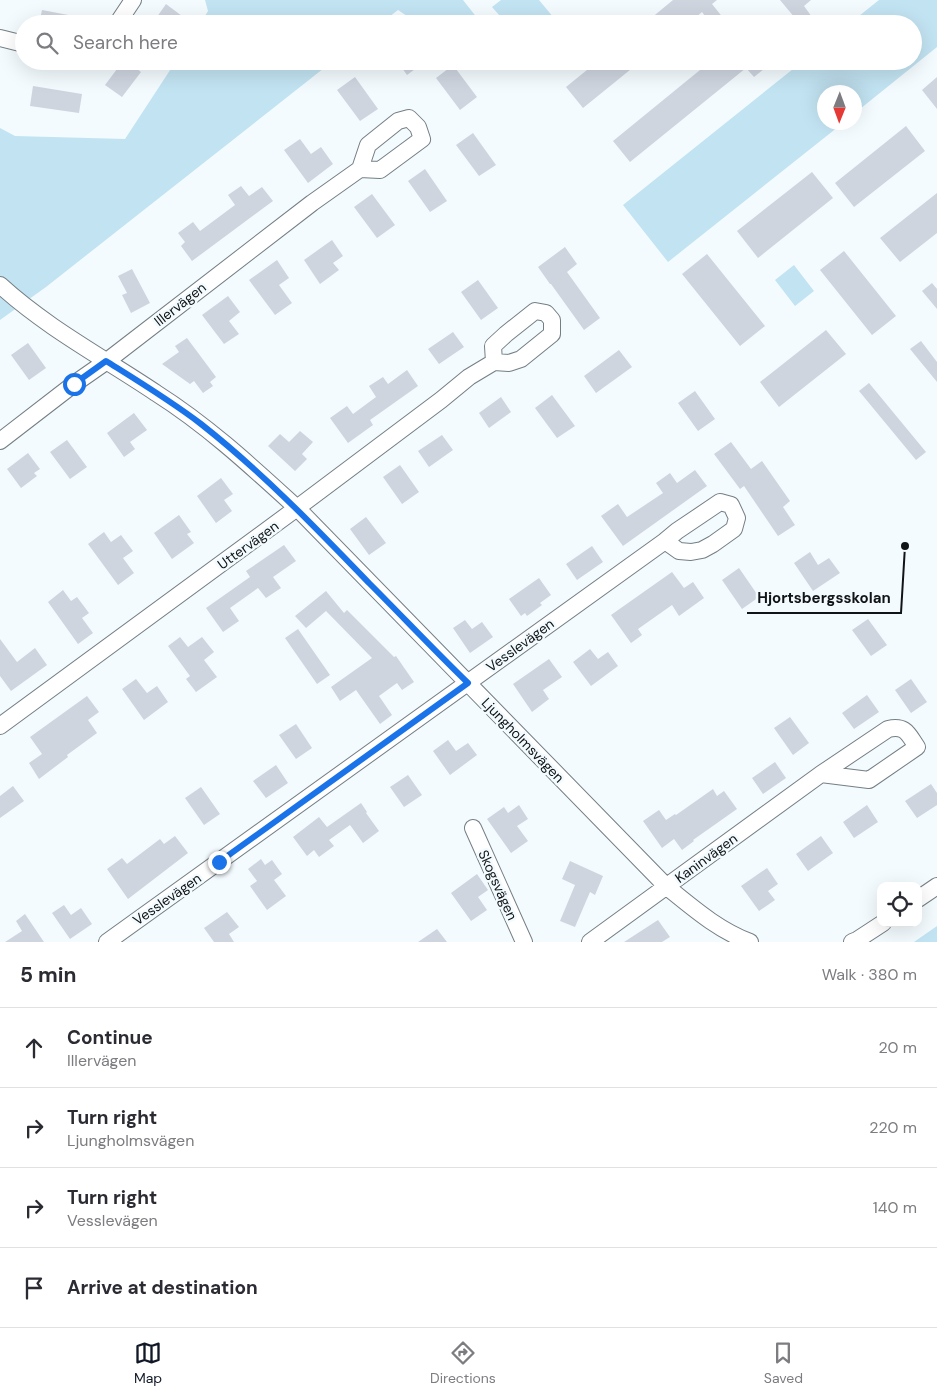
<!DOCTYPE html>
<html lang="en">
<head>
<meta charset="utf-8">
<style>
  :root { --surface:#fff; --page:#f2f2f3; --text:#2b2b33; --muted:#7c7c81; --line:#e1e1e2; --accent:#111827 }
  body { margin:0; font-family:"DM Sans",sans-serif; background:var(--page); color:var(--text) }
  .controls { position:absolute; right:15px; bottom:15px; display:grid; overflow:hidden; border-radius:10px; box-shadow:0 5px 20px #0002 }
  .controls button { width:45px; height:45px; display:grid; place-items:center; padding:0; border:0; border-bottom:1px solid var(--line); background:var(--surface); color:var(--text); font:25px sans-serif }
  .compass { position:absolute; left:817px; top:85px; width:45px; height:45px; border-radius:50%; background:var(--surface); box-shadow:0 5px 20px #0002; rotate:181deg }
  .stop { position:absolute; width:15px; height:15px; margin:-11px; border:4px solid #1a73e8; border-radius:50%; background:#fff }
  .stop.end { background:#1a73e8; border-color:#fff; box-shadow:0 1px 5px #0008 }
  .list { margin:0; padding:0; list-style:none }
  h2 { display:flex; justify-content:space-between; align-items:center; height:65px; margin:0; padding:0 20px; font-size:21px }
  h2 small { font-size:16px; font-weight:400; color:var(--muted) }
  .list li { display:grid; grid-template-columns:32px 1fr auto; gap:15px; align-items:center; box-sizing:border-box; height:80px; padding:0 20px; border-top:1px solid var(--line) }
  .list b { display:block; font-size:19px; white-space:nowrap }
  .list p { margin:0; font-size:16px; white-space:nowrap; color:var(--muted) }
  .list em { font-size:16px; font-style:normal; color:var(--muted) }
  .icon { flex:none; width:28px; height:28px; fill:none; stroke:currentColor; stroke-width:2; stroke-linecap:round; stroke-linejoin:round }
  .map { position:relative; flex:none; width:937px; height:942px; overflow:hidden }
  .search { position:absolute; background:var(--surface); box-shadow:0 5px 20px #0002; left:15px; right:15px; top:15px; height:55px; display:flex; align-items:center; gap:12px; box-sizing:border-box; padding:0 18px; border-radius:28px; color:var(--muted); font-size:19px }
  .sheet { height:385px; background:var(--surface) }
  nav { display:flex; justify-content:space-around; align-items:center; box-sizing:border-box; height:70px; border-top:1px solid var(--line); background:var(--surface); font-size:14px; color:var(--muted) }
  nav a { display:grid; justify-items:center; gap:2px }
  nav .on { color:var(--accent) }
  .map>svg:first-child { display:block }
  .green { fill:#c2e3f2 }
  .building { fill:#ced5df }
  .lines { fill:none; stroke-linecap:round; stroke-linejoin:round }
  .street-casing { stroke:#747f84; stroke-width:18 }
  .street { stroke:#fff; stroke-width:16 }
  .route { stroke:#1a73e8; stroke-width:6 }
  .labels { text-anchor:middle; stroke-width:5; stroke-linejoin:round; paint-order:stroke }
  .street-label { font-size:14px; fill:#101416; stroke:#f3fbff }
  .leader { fill:none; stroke:#101416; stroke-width:2 }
  .callout-dot { fill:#101416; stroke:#f3fbff; stroke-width:2 }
  .callout-label { font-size:15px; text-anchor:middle; font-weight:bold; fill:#101416; stroke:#f3fbff; stroke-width:5; stroke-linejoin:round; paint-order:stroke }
</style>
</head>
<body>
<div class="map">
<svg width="937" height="942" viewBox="0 0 937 942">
  <rect width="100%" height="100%" fill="#f3fbff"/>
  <path class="green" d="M205,0H463L478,19L473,24H419L398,10L380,24H200L208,11Z
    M501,0H539L559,24H507L492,7Z
    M879,0H937V47L855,113L854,92H824V122L843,123L668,262L623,205L803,61H913V24H849Z
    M176,61H333L46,287L0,320V128L15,136L125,139Z
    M794,265L814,291L795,306L775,280Z
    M937,926V942H914Z"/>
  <path class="building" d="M673,0H717L712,4L728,24H711L702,12L688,24H644Z
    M780,0H811L804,6L817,24H800Z
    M166,4L182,16L176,24H152Z
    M42,10L84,18L83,24H39Z
    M123,61H127L141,72L122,97L105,85Z
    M397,61H426L407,75Z
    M598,61H641L583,108L566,87Z
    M711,61H774L754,77L746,68L630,162L613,141Z
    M453,65L477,97L460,110L436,78Z
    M355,77L378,109L360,121L337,90Z
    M937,77V109L922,90Z
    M33,86L82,94L79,113L30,106Z
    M906,126L925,151L854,207L835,183Z
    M473,133L496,165L479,176L456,145Z
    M300,139L311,154L321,147L333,164L308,183L284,150Z
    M425,169L447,201L430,212L408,181Z
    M812,172L833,198L758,258L737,231Z
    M241,186L249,196L262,187L273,201L192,261L181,246L185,242L178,233L193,222L200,231L235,205L228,195Z
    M937,193V233L900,262L880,238Z
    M372,194L395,225L377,238L354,207Z
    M332,240L343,256L333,263L339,270L320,284L304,260Z
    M565,247L577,264L567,272L600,318L584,330L551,284H550L538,267Z
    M844,251L896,316L872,335L820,270Z
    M707,254L765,326L740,346L682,274Z
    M277,260L289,278L279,285L292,303L275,315L249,280Z
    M132,269L150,303L131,313L122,295L127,293L118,276Z
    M478,280L498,308L481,320L461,292Z
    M932,283L937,289V309L922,291Z
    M228,296L240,312L229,321L239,334L224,344L202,315Z
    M826,330L846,354L779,407L760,382Z
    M453,332L464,347L439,364L428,349Z
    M187,338L216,377L210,382L213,386L203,393L194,381L190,384L162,364L179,352L175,346Z
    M921,341L937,362V382L910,349Z
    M28,343L46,368L29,380L11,355Z
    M619,350L632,367L596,393L584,376Z
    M407,370L418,386L370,420L373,425L348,443L330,418L347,406L353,414L376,397L369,386L383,377L388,384Z
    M869,383L926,452L916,460L859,391Z
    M695,391L715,419L698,431L678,403Z
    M552,395L575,426L557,438L535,408Z
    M501,397L511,412L489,428L479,413Z
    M134,413L147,430L130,442L135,449L124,457L107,433Z
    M300,431L313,442L302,454L307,459L295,471L268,446L280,434L289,442Z
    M442,435L453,450L429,467L418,451Z
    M67,440L87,467L70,479L50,452Z
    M731,442L751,469L762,461L790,501L783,507L795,525L778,536L744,486L740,489L714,454Z
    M28,453L40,469L34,473L37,476L21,488L7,469Z
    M400,465L419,492L402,504L383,477Z
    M695,470L707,486L623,546L601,516L618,504L627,517L663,493L656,483L670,473L677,483Z
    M221,478L233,494L224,500L232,511L216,523L197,496Z
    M179,515L191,532L187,534L194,543L172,559L154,533Z
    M366,517L386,543L369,555L350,529Z
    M104,532L111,542L121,535L133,551L123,558L134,573L118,585L88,544Z
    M284,545L296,561L273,577L281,588L266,598L258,588L230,608L239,621L223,632L206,608L250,577L246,571Z
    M592,546L603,562L577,580L566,564Z
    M810,552L818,565L829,558L840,573L813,591L794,563Z
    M739,568L759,597L742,609L722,580Z
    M672,572L684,588L693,582L704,598L679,616L672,605L638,629L642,635L631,643L611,615Z
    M539,578L551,595L540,603L542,605L527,616L525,613L521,616L509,599Z
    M63,590L71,601L77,597L89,613L82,618L93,633L78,644L48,602Z
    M326,591L344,613L347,610L394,657L396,656L414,682L402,690L397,683L379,696L392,715L380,724L356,690L340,701L331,687L372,658L326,611L306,628L295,616Z
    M868,619L887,645L871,656L852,630Z
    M465,620L472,629L482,622L493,637L470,653L453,628Z
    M298,629L330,675L317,684L285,638Z
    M180,637L188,647L202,637L214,652L204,660L217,677L196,692L186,679L190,676L168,646Z
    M0,639L17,662L35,648L47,665L11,691L0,676Z
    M590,649L598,659L608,652L618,666L591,686L573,662Z
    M549,659L562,677L543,690L549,699L532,712L513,684Z
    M136,679L147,693L157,686L168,702L144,720L122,689Z
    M911,679L927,702L911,713L895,690Z
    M867,695L879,712L854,729L842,713Z
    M87,696L99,712L88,720L97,733L67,755L68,757L39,779L29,763L42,754L30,737Z
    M790,717L809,743L793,755L774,728Z
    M296,724L312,748L296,759L279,735Z
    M448,740L456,751L468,743L477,755L450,775L433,751Z
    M775,762L786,778L763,794L752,778Z
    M276,765L288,783L266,798L253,781Z
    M408,775L422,795L404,807L390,787Z
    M931,784L937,793V805L917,818L905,801Z
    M13,786L24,801L0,818V796Z
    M201,787L220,814L204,825L185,798Z
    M713,789L717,796L724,791L737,809L693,840L694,841L682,850L674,839L662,848L643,821L659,810L666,820L675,814L676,815Z
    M361,803L367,812L366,813L379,831L363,843L350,825L329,840L334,846L319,857L314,850L307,856L293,837L319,817L327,827Z
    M519,805L528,819L517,826L528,841L511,853L487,819L504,807L508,813Z
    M867,805L878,822L854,838L843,822Z
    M175,836L188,853L128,899L107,869L122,858L127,864L160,839L164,844Z
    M821,836L833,853L808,871L796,854Z
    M261,859L265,865L272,860L282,874L274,880L286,896L267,910L250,886L257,881L248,869Z
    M570,861L603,876L595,895L590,892L575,927L560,921L575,885L562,879Z
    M767,868L778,884L768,891L775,900L759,911L741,886Z
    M477,874L488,890L478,897L487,910L471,921L451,893Z
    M64,905L71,915L81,908L92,924L70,939L52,913Z
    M227,912L239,927L229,934L234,942H214L204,928Z
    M25,914L44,942H5L22,931L16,921Z
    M658,920L670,937L662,942H624Z
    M437,929L447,942H418Z"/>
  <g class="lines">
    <g class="street-casing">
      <path id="street" d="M117,24L133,0
        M0,38L24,44
        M0,285C47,328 104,358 156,393C208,426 252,467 297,508L667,887C693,908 718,930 750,942
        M0,441L74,384L107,361L312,203L360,169L368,145L398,121L409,118L418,127L422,139L380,170L360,169
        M0,726L297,508L441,400L469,377L494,362L509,363L521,359L552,334V320L546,313L535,311L506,334L493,346L494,362
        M473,828L524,942
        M918,899L937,886
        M107,942L665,541L677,531L720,502L731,505L737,518L734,529L713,544L702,550L691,552L679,551L665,541
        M590,942L821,774L888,729C906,725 908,734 917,747L869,780L821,774
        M852,942L857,940L883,923"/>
    </g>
    <use href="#street" class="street"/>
  </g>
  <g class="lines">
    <path class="route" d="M74,384L106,361C138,381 171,401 201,424C262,472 315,527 369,583C402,616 434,650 468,683L219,862"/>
  </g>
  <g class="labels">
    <g class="street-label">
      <text transform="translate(180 304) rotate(-38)" y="5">Illervägen</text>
      <text transform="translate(248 545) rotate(-36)" y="5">Uttervägen</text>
      <text transform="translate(520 645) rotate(-36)" y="5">Vesslevägen</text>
      <text transform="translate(523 740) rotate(46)" y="5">Ljungholmsvägen</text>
      <text transform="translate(706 858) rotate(-36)" y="5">Kaninvägen</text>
      <text transform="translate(498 885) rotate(66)" y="5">Skogsvägen</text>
      <text transform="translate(167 899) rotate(-35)" y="5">Vesslevägen</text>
    </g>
  </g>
  <path class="leader" d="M905 546L901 613H747"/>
  <circle class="callout-dot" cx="905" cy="546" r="5"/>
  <g class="callout-label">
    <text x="824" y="603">Hjortsbergsskolan</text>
  </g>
</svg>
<div class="controls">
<button><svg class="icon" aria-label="locate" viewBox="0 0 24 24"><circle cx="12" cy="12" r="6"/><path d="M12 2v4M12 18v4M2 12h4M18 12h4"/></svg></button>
</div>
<svg class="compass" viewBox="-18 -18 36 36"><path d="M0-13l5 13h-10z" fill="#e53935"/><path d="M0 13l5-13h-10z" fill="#7c7c81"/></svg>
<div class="stop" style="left:74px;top:384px"></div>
<div class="stop end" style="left:219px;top:862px"></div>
<div class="search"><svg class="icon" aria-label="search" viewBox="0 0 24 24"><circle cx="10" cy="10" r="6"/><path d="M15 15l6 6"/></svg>Search here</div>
</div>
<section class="sheet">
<h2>5 min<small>Walk · 380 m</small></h2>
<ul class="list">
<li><svg class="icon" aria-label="ahead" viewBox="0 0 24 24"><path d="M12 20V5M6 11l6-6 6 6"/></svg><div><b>Continue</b><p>Illervägen</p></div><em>20 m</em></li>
<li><svg class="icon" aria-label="right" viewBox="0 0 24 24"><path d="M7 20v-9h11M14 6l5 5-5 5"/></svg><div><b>Turn right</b><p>Ljungholmsvägen</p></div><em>220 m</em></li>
<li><svg class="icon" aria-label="right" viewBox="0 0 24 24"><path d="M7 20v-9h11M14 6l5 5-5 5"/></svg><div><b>Turn right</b><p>Vesslevägen</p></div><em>140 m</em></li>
<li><svg class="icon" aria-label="arrive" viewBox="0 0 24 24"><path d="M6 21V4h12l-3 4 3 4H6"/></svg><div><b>Arrive at destination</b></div></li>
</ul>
</section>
<nav>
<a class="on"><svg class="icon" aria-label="map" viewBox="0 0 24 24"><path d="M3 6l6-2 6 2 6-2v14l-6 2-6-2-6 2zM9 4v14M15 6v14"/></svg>Map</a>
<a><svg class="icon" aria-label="directions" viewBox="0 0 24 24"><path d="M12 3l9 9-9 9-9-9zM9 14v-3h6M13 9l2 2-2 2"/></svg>Directions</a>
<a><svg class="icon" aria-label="saved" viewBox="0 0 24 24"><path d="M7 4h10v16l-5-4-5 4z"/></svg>Saved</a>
</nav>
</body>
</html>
